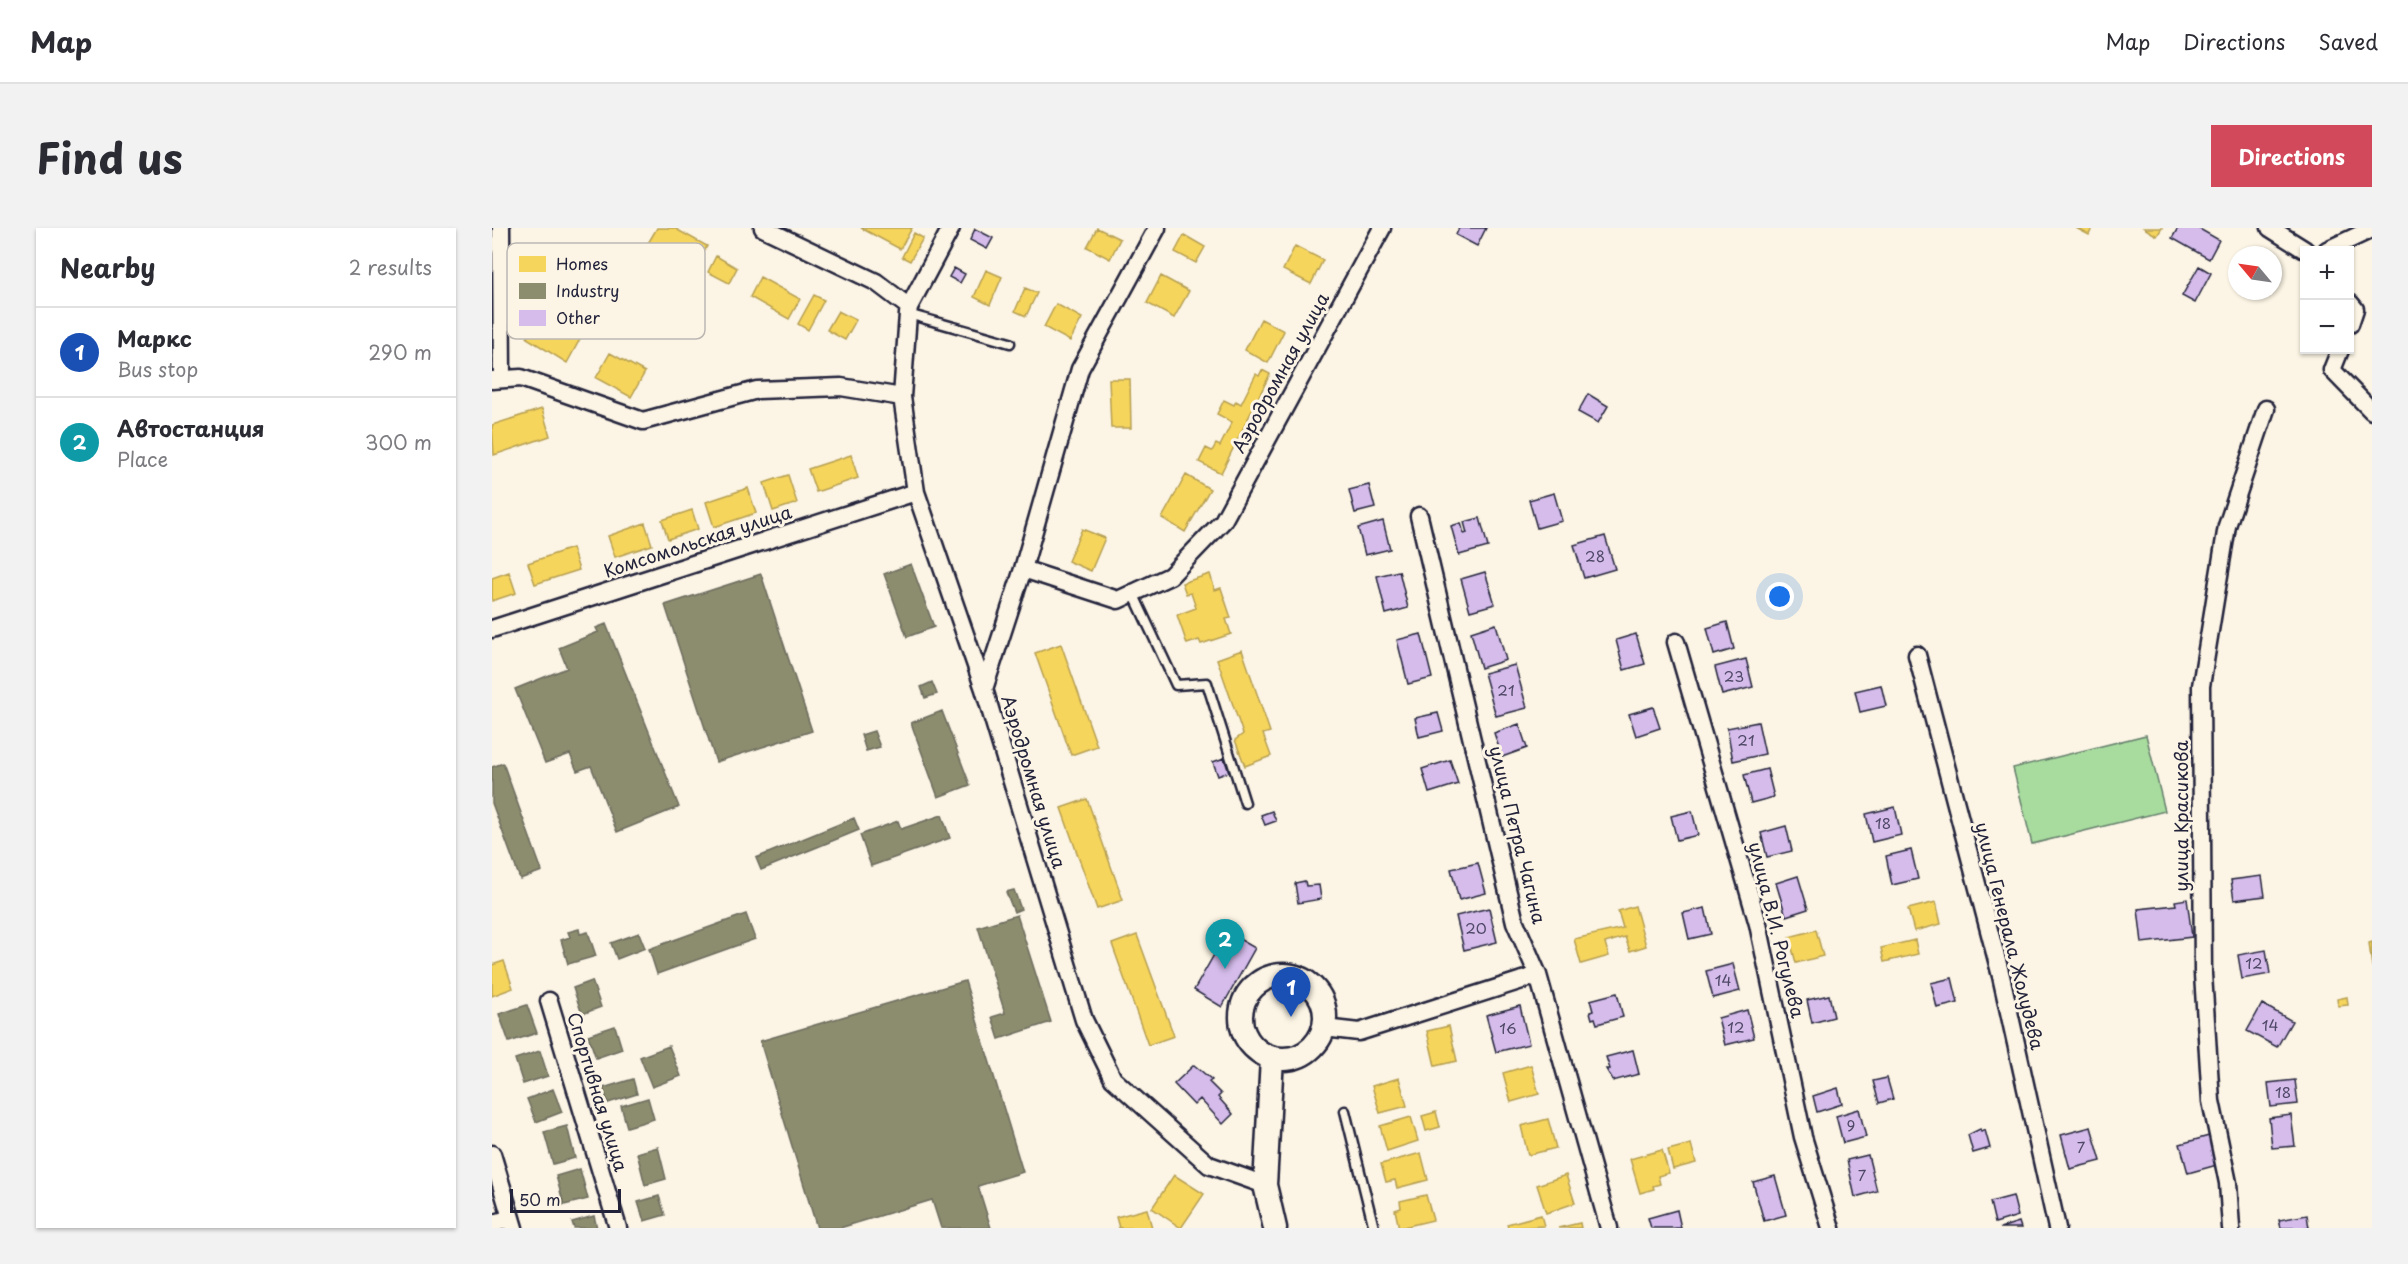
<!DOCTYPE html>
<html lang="en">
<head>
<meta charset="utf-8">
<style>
  :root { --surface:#fff; --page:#f2f2f3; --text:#2b2b33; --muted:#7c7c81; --line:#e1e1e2; --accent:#d1495b }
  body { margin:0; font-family:"Playpen Sans",sans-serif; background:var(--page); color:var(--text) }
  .controls { position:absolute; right:18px; top:18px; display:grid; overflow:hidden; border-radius:0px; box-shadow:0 2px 4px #0004 }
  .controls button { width:54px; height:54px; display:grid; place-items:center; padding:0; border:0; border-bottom:2px solid var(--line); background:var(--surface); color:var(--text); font:30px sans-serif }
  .compass { position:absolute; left:1736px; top:18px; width:54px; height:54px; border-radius:50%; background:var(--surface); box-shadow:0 2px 4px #0004; rotate:299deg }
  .scale { position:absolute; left:18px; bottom:15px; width:111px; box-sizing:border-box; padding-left:6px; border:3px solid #22223b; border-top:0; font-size:16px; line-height:21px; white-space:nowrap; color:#22223b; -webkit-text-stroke:4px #fcf5e5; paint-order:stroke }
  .you { position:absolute; left:1288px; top:369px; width:21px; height:21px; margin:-15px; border:4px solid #fff; border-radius:50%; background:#1a73e8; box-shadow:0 0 0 9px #1a73e833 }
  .badge { display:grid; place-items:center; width:39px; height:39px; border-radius:50%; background:var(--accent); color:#fff; font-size:20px; font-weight:700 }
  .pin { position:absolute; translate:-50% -50px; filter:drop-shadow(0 2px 3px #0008) }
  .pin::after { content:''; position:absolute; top:32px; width:21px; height:18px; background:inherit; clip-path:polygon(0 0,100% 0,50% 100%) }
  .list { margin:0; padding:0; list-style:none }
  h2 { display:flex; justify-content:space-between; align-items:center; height:78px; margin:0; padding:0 24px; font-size:26px }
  h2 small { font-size:20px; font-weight:400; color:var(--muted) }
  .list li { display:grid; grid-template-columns:39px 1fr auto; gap:18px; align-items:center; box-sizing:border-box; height:90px; padding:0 24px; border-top:2px solid var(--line) }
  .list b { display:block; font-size:22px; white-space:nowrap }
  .list p { margin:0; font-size:20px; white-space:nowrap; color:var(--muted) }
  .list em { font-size:20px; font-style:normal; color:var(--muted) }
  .map { position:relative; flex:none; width:1880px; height:1000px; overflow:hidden; border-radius:0px }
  header { display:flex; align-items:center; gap:36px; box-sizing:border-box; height:84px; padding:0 30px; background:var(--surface); border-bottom:2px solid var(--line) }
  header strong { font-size:28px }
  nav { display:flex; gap:33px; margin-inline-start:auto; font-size:21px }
  .intro { display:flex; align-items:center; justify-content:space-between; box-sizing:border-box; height:144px; padding:0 36px }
  h1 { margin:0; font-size:42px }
  .button { padding:15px 27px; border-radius:0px; background:var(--accent); color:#fff; font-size:21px; font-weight:700 }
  main { display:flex; gap:36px; padding:0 36px }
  aside { flex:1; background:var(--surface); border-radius:0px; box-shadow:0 2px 4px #0004 }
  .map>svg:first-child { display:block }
  .green { fill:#a8dc9e; stroke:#657f6c; stroke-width:1.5 }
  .homes { fill:#f6d55c; stroke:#b69f52; stroke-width:1.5 }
  .industry { fill:#8c8c6e; stroke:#6c6c5f; stroke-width:1.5 }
  .building { fill:#d5bceb; stroke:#22223b; stroke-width:1.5 }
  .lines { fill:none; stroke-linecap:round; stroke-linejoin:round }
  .lane-casing { stroke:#22223b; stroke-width:13 }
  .street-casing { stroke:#22223b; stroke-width:21 }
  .secondary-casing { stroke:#22223b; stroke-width:27 }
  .lane { stroke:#fcf5e5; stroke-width:8 }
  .street { stroke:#fcf5e5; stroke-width:16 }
  .secondary { stroke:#fcf5e5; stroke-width:22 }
  .labels { text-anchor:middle; stroke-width:6; stroke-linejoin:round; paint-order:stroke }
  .number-label { font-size:15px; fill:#4f4867 }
  .street-label { font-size:18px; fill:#22223b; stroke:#fcf5e5 }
  .key { fill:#fcf5e5; stroke:#bbb6b2; stroke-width:1.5 }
  .key-label { font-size:16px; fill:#22223b }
</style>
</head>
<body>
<header>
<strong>Map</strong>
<nav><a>Map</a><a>Directions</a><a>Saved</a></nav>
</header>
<div class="intro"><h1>Find us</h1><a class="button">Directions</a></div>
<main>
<aside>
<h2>Nearby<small>2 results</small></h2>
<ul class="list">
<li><span class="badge" style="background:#1a4fb4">1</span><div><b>Маркс</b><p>Bus stop</p></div><em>290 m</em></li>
<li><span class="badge" style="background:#0f9aa8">2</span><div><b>Автостанция</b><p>Place</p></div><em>300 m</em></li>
</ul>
</aside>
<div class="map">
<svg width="1880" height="1000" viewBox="0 0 1880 1000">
  <rect width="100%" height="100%" fill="#fcf5e5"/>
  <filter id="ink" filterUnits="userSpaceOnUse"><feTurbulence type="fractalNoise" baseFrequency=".0167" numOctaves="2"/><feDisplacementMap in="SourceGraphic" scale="12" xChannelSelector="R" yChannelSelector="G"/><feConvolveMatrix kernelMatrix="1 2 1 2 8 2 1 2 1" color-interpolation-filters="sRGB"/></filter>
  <g filter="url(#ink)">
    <path class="green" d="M1654,507L1673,583L1540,616L1521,540Z"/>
    <path class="homes" d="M165,0H182L215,18L202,42L155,17Z
      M369,0H420L408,21Z
      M605,0L628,11L618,31L595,19Z
      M1584,0H1600L1597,7Z
      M1652,0H1670L1665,8Z
      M422,5L431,10L418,33L410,29Z
      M692,7L713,19L704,35L683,24Z
      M803,18L831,32L819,56L791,42Z
      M224,28L245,40L237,55L216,44Z
      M494,42L510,49L498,77L482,69Z
      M669,48L697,63L682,90L655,75Z
      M268,49L308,71L297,91L258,69Z
      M533,60L545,65L534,88L523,83Z
      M322,67L332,72L316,102L306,96Z
      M564,76L590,90L578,113L552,99Z
      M346,83L364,92L353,112L335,102Z
      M46,89L88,111L75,135L35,110Z
      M769,91L792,103L776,135L753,122Z
      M118,125L153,144L139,169L104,150Z
      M770,142L778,146L729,245L707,234L714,220L720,223L724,216L728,218L740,194L725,186L732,172L742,177L744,173L749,176L764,146L767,148Z
      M617,151H638L639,200H619Z
      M50,181L58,208L2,227L0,197Z
      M359,227L366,250L324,264L316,241Z
      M296,247L305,275L281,283L272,255Z
      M694,247L718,261L693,304L670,290Z
      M256,260L264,285L222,299L214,274Z
      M200,282L206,301L176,311L170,292Z
      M153,295L160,317L123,329L116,308Z
      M590,301L613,310L599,343L576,333Z
      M80,320L87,342L43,356L36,335Z
      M17,344L24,365L0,373V350Z
      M718,346L723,362L729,360L739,390L734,391L739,406L709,416L707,412L695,416L685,387L704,380L699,365L694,366L690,355Z
      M569,416L605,518L579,527L543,425Z
      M750,422L778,504L771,506L779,528L753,538L743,512L751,506L725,431Z
      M595,571L631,672L605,681L569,580Z
      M1444,674L1449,696L1422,703L1416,681Z
      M1143,678L1154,718L1138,723L1133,709L1113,715L1117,728L1089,736L1082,711L1131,700L1126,683Z
      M1324,702L1331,728L1304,735L1297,709Z
      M645,707L682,808L656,817L620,716Z
      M1423,712L1426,726L1392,734L1389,720Z
      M1880,714V739L1877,715Z
      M12,733L21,760L0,768V737Z
      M1855,769L1856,777L1846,778L1845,771Z
      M957,798L965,833L943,838L935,803Z
      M1039,837L1047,866L1019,874L1011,845Z
      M907,850L915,878L888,885L880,858Z
      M944,884L948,899L934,903L930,888Z
      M919,889L926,913L895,923L888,898Z
      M1056,891L1064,920L1036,927L1029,898Z
      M1199,916L1204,935L1181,941L1176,922Z
      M1170,922L1177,945L1166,948L1168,956L1161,958L1162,961L1148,965L1138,931Z
      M929,925L936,952L905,960L903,952L894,954L889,936Z
      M682,947L712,966L689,1000L660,980Z
      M1074,947L1083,975L1054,985L1045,957Z
      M934,967L941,992L907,1000L903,982L909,980L908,973Z
      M655,981L660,1000H627L624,989Z
      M1049,987L1052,998L1016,1000L1015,996Z
      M1088,995L1089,1000H1066Z"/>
    <path class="industry" d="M419,336L442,399L415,409L392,346Z
      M269,346L320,503L224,534L173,377Z
      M114,396L187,579L125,604L99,538L85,543L78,526L53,535L23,461L75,440L67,420L106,404L104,400Z
      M440,454L445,466L433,470L429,459Z
      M450,483L478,557L446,569L419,495Z
      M382,503L388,519L374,523L369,507Z
      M11,535L50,643L28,651L0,575V539Z
      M450,587L458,610L379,638L368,607L406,593L409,601Z
      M362,590L367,602L269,642L264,630Z
      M522,662L529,681L522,684L514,664Z
      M254,686L263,711L165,746L157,721Z
      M525,687L559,794L507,811L500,789L513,785L486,699Z
      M87,701L88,706L96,704L104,728L76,736L69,712L78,709L76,704Z
      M147,705L153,720L125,731L119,715Z
      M100,753L109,779L90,786L81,760Z
      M473,753L531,944L486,958L499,1000H449L440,972L348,1000H325L268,813Z
      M35,777L45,805L17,814L7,786Z
      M123,798L130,821L104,830L96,807Z
      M177,818L189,848L160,859L148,829Z
      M48,823L56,848L31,856L23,831Z
      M141,851L145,866L116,875L111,860Z
      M61,861L70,884L44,894L35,871Z
      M156,870L162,891L135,899L129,878Z
      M75,898L83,930L61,936L52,904Z
      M166,919L174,951L153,957L145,925Z
      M88,941L96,971L72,977L64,948Z
      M167,968L173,987L152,993L146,974Z
      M102,988L105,1000H82L80,994Z"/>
    <path class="building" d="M967,0H994L985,18L964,7Z
      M1686,0H1706L1727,12L1717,31L1680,10Z
      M483,1L501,10L495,21L478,12Z
      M1707,38L1719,45L1703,75L1690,68Z
      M462,40L473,46L468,55L457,49Z
      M1096,166L1116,178L1106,195L1086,184Z
      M877,257L883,280L863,285L857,262Z
      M1062,265L1070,293L1045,300L1037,272Z
      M988,290L996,319L967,327L959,298L969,295L972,306L975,305L972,294Z
      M891,293L898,321L873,327L866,300Z
      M1113,308L1123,341L1092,350L1082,317Z
      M907,343L916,380L894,386L885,348Z
      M993,344L1003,376L978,383L969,351Z
      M1235,394L1242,421L1222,427L1215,400Z
      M1004,396L1014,432L989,440L979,404Z
      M929,406L940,450L916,456L905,412Z
      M1144,406L1153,436L1132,442L1124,412Z
      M1254,431L1261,459L1230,467L1223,439Z
      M1023,437L1035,480L1004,488L992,445Z
      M1389,457L1394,478L1368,484L1363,463Z
      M1161,479L1168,500L1144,508L1137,486Z
      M946,485L951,503L927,509L923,490Z
      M1266,494L1273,526L1241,533L1235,500Z
      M1027,496L1035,520L1010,529L1002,505Z
      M732,530L737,544L726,548L721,534Z
      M958,532L966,556L937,565L930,541Z
      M1275,541L1282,569L1259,575L1252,547Z
      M1403,579L1409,607L1380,614L1374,586Z
      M780,583L784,593L773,597L769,587Z
      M1200,583L1206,607L1185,612L1179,588Z
      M1294,598L1300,623L1275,629L1269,605Z
      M1419,622L1426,651L1400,657L1394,628Z
      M986,635L994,665L967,672L959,641Z
      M1306,648L1316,681L1294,688L1284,655Z
      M1770,648L1773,668L1742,672L1739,652Z
      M813,653L814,658L827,657L829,671L806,675L803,655Z
      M1695,671L1700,709L1650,715L1646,681L1684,677L1683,673Z
      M997,680L1005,714L972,722L964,688Z
      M1213,680L1219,706L1197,711L1191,685Z
      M735,704L763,720L730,779L702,762Z
      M1774,722L1778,746L1750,751L1746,727Z
      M1241,736L1248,763L1221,770L1214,743Z
      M1460,750L1466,775L1445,780L1439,755Z
      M1125,765L1131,789L1105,796L1103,790L1100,791L1098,784L1101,783L1098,772Z
      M1337,767L1342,789L1320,795L1315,772Z
      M1770,776L1800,793L1785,819L1755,803Z
      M1028,778L1037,816L1004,824L994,787Z
      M1255,782L1262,810L1233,817L1226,790Z
      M1141,822L1147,846L1121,853L1114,841H1118L1114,829Z
      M702,837L720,852L717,854L729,866L726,869L741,886L731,896L708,871L702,877L682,856Z
      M1395,850L1401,871L1387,875L1381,853Z
      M1803,852L1806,876L1779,879L1776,855Z
      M1346,860L1350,876L1325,884L1321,868Z
      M1367,881L1374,909L1351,915L1344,888Z
      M1799,887L1803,918L1780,920L1777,890Z
      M1599,899L1609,933L1578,941L1569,907Z
      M1488,901L1489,904L1493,902L1498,920L1481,925L1476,907Z
      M1717,908L1725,937L1696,945L1688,916Z
      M1376,927L1385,963L1363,969L1355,932Z
      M1283,948L1294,987L1272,993L1261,954Z
      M1521,968L1526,988L1503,995L1498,974Z
      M1185,982L1189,1000H1159L1156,990Z
      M1815,987L1817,1000H1789L1787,992Z
      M1527,994L1529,1000H1508Z"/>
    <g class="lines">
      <g class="lane-casing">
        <path id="lane" d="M416,86L518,115
          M641,365L684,457L715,455L753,575
          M853,883L882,1000"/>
      </g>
      <g class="street-casing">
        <path id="street" d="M9,0L10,151
          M271,0L384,54L417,79
          M459,0L417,79L416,86L410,169L424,264L492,461L592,792L621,851L717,937L773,957
          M1778,0L1813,22
          M1835,22L1880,1
          M1858,75L1863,81L1858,96
          M1848,122L1840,142L1880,183
          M0,152L29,150L151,193L265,162L349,159L410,169
          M927,288L1023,694L1046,747L1117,1000
          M531,341L626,372L678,348L731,293L890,0
          M0,401L424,264
          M1184,414L1266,696L1311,909L1339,1000
          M1425,427L1509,748L1565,1000
          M492,461L531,341L588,141L665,0
          M57,773L126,1000
          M832,800L867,804L1046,747
          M0,926L22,1000
          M0,996L19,990
          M1739,1000L1736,955L1719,873L1711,746L1709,458L1735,298L1774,181"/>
      </g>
      <g class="secondary-casing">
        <path id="secondary" d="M749 789a42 42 0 1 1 84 0a42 42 0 1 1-84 0Z
          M780,830L773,957L783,1000"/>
      </g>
      <use href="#lane" class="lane"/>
      <use href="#street" class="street"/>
      <use href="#secondary" class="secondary"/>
    </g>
  </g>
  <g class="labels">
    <g class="number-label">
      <text x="1103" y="334">28</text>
      <text x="1242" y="454">23</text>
      <text x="1014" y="468">21</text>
      <text x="1254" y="518">21</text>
      <text x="1391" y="601">18</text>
      <text x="984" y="706">20</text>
      <text x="1762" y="741">12</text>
      <text x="1231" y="758">14</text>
      <text x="1778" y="803">14</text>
      <text x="1244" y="805">12</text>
      <text x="1016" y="806">16</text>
      <text x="1791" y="870">18</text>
      <text x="1359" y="903">9</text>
      <text x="1589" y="925">7</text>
      <text x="1370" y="953">7</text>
    </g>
    <g class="street-label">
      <text transform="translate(789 145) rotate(-61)" y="6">Аэродромная улица</text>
      <text transform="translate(206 314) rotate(-18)" y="6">Комсомольская улица</text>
      <text transform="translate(541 554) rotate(73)" y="6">Аэродромная улица</text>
      <text transform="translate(1690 588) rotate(-90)" y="6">улица Красикова</text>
      <text transform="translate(1025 607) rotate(76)" y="6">улица Петра Чагина</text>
      <text transform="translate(1284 702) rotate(76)" y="6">улица В.И. Рогулева</text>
      <text transform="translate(1517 708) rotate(76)" y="6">улица Генерала Жолудева</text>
      <text transform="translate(105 864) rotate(73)" y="6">Спортивная улица</text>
    </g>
  </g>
  <rect x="15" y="15" width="198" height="96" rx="9" class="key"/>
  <rect x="27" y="28" width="27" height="16" fill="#f6d55c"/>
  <rect x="27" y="55" width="27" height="16" fill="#8c8c6e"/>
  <rect x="27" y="82" width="27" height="16" fill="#d5bceb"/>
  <g class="key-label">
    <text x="64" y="42">Homes</text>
    <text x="64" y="69">Industry</text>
    <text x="64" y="96">Other</text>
  </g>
</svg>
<div class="controls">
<button>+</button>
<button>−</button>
</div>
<svg class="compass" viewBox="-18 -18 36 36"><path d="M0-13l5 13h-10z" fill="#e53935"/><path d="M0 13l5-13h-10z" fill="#7c7c81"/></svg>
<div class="scale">50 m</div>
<div class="you"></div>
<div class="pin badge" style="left:799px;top:789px;background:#1a4fb4">1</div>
<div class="pin badge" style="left:733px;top:741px;background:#0f9aa8">2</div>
</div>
</main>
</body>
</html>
